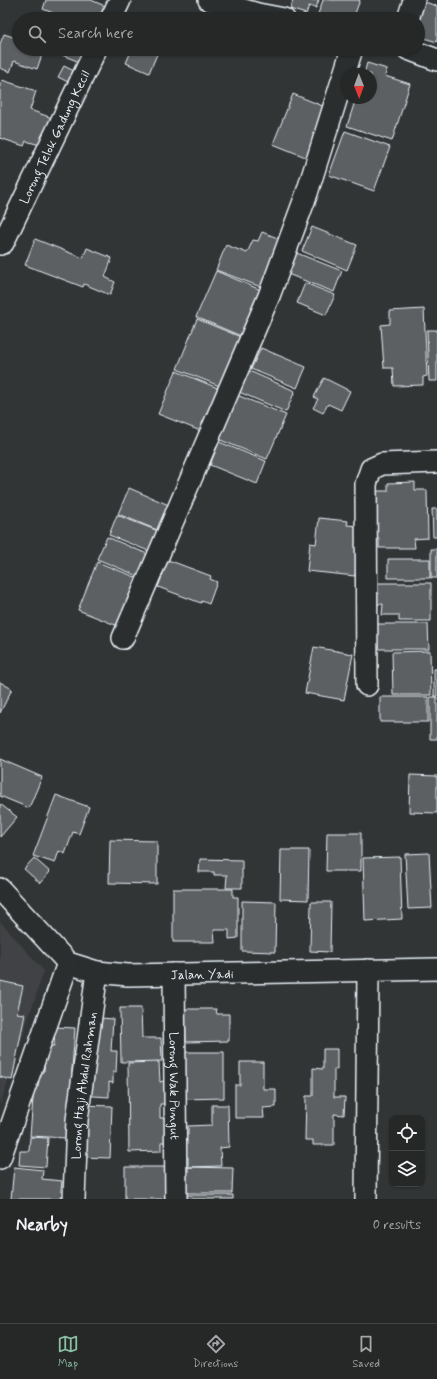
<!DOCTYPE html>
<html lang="en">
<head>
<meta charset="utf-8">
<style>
  :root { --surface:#262828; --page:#323434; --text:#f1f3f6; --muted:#a4a6a8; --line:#424445; --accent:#8abfa5 }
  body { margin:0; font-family:Mynerve,sans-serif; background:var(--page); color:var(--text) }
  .controls { position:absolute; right:12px; bottom:12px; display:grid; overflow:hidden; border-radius:8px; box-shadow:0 1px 3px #0004 }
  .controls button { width:36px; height:36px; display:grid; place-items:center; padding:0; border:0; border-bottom:1px solid var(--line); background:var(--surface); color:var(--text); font:20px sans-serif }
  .compass { position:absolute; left:341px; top:68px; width:36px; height:36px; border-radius:50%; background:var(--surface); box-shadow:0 1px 3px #0004; rotate:179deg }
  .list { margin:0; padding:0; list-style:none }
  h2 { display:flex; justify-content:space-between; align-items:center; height:52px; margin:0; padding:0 16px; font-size:17px }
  h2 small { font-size:13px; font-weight:400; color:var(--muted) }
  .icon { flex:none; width:22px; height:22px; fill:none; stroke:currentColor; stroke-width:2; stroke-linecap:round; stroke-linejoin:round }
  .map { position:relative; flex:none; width:437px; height:1199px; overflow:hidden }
  .search { position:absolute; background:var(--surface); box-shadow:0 1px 3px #0004; left:12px; right:12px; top:12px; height:44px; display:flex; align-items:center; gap:10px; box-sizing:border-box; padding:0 14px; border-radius:22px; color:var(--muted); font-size:15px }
  .sheet { height:124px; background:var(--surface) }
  nav { display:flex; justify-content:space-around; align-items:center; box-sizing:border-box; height:56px; border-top:1px solid var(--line); background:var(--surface); font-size:11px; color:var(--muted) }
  nav a { display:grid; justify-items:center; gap:2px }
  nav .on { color:var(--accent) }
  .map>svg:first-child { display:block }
  .built { fill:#3f4244 }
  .building { fill:#5c6063; stroke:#e8f1f8 }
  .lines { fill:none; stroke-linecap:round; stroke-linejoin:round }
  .minor-casing { stroke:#e8f1f8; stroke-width:24 }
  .minor { stroke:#2a2d2e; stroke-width:21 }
  .labels { text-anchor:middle; stroke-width:3; stroke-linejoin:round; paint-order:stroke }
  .street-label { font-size:13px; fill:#e8f1f8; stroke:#2a2d2e }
</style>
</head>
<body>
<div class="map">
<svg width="437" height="1199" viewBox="0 0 437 1199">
  <rect width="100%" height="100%" fill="#323536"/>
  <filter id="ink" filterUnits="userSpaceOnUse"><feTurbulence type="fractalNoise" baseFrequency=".025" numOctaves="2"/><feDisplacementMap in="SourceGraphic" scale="8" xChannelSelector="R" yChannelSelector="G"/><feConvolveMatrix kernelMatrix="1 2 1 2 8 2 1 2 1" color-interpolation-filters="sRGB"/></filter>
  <g filter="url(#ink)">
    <path class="built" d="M0,921L44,971L0,1105Z"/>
    <path class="building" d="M46,0H91L105,6L100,19H68L43,9Z
      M291,0H319L316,8L309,6L306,14L290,9L293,1Z
      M323,0H360L353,19H332L318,14Z
      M422,1L437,6V42L424,38L426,33L418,30V19Z
      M4,34L19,39V49H44L37,69L14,61L10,72L0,68V44Z
      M65,49H93L87,65L62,55Z
      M132,49H149L158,52L149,73L126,63Z
      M367,63L387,69L385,76L410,84L392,141L347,126L356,98H371V74H364Z
      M64,66L80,74L74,85L58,77Z
      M2,80L36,91L30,110L52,118L43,146L26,141L24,146L0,138V85Z
      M293,94L335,111L313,160L273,144Z
      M345,131L390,147L374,191L329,175Z
      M312,227L357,245L347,270L302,251Z
      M262,232L288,242L269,290L216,270L226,245L247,253L253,240L258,241Z
      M35,239L83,258L87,248L112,258L105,277L115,282L110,295L84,284L83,287L25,265Z
      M294,252L342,271L334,292L285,273Z
      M216,271L268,293L248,339L196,317Z
      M305,283L335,295L326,315L297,303Z
      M424,309L427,376L423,377V385L394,386L393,368H384L381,325L390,324V311Z
      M197,319L248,340L227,389L177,369Z
      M427,330H437V381H429Z
      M261,348L306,367L297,388L251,369Z
      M176,371L220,389L203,432L158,414Z
      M249,371L295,391L286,412L239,392Z
      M324,378L350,391L341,410L328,404L323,413L313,408L318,399L314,397Z
      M237,395L286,415L267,459L218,439Z
      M219,442L266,461L257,484L210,465Z
      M415,482V490H427L428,538L414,539L415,548H379V539H375L374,491H388V483Z
      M129,488L178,509L167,534L118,514Z
      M432,509H437V537H433Z
      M117,515L166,534L156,554L109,535Z
      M319,518L348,521L347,525L360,526L355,576L307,571L310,543L316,544Z
      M107,537L157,558L148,580L97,559Z
      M431,549H437V578H431Z
      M388,559H430V578H388Z
      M168,560L211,576L210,579L217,582L209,604L202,601L201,603L158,587Z
      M97,562L148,582L128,630L78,610Z
      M375,583H431V621H399V615H382L383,604H375Z
      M374,624H428L429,649H374Z
      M314,647L353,654L344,700L305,693Z
      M430,651L431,695H393L392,652Z
      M434,669H437V696H434Z
      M0,682L12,689L0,713Z
      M380,697H428V722H380Z
      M430,697H437V739H430Z
      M0,759L42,777L29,808L0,796Z
      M410,775L437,776V813L409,812Z
      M56,795L89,807L79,834L73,832L65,854L59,851L55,863L33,856Z
      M0,804L17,817L0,837Z
      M327,833H361V871H326Z
      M110,840L157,841V884L109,883Z
      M281,850H309L308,900L280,899Z
      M429,853L432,908L408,909L405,854Z
      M400,857L402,919L365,921L363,858Z
      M34,858L50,872L40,883L24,869Z
      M200,859L242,860V888H226L227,875H214V872H199Z
      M173,889H233V897H238V938L229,939V930H214L215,942H173Z
      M242,901L276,902L275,952L242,951Z
      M311,902H331L330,952L310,951Z
      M0,981L23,986L17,1013L25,1014L12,1080L0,1077Z
      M120,1008H141L142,1038H161L162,1061L121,1062Z
      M185,1009H216L217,1014H229V1041L186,1042Z
      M89,1017L113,1019L111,1051H117L116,1072H113V1083L109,1082V1097L79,1095Z
      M55,1027L75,1028L67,1138L30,1136L34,1086L38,1087L39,1071H44L46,1046H54Z
      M323,1049H337V1069H334V1097H345L344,1115L334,1114V1145H313V1140H305L306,1096H313V1068L323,1069Z
      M184,1052H224V1098L185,1099Z
      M159,1062L160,1082L164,1081L165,1104H160V1118H166L167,1142H161V1151L129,1152L128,1063Z
      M240,1062H263V1089H276V1107L263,1108L264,1118H235V1085H240Z
      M81,1105L112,1106L110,1158L79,1157Z
      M212,1105H228L229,1147L220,1148L221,1166L188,1167V1157H185L184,1135H188V1126L212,1125Z
      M30,1137L48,1138L46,1167L19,1165L20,1151H29Z
      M14,1167L43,1170L42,1179L62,1181L60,1199H11Z
      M125,1167H165V1199H125Z
      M188,1167L233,1168L232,1193H182V1175H188Z
      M182,1195H233V1199H182Z"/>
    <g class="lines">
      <g class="minor-casing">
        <g id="minor">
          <path d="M209,0L258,14L284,19"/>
          <path d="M111,19L120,0"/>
          <path d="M408,19L414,0"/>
          <path d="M408,49L437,60"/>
          <path id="s1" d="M0,244L3,243L96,49"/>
          <path d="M123,638L269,296L307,193L352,49"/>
          <path d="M367,685L366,484L371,469L382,464L437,462"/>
          <path id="s2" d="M0,889L68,963L97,972L128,975L437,969"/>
          <path id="s3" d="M174,974L176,1199"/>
          <path d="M0,1158L68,963"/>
          <path id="s4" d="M74,1199L77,1120L97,972"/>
          <path d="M366,1199L368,970"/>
        </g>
      </g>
      <use href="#minor" class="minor"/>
    </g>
  </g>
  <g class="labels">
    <g class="street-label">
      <text dy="5" stroke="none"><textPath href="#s1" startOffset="121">Lorong Telok Gadung Kecil</textPath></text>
      <text dy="5" stroke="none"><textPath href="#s2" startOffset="236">Jalan Yadi</textPath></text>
      <text dy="5" stroke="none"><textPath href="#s4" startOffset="114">Lorong Haji Abdul Rahman</textPath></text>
      <text dy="5" stroke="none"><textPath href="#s3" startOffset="112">Lorong Wak Pungut</textPath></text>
    </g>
  </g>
</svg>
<div class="controls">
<button><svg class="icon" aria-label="locate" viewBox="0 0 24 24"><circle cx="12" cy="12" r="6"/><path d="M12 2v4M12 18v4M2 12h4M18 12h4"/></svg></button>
<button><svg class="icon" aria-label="layers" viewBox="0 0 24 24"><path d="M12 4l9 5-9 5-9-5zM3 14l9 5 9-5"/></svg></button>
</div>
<svg class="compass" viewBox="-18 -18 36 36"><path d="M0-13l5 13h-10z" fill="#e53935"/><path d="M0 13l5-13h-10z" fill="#a4a6a8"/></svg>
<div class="search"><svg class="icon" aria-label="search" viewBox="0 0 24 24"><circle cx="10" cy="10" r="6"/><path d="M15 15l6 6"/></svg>Search here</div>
</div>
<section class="sheet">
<h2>Nearby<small>0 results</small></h2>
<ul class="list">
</ul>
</section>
<nav>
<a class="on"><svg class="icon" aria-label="map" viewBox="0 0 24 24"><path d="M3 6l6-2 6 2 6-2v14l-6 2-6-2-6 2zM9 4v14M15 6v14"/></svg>Map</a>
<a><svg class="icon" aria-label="directions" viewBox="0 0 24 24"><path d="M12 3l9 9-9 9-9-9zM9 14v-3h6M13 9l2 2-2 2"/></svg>Directions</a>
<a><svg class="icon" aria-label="saved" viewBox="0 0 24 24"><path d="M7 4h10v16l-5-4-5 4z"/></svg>Saved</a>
</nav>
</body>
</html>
